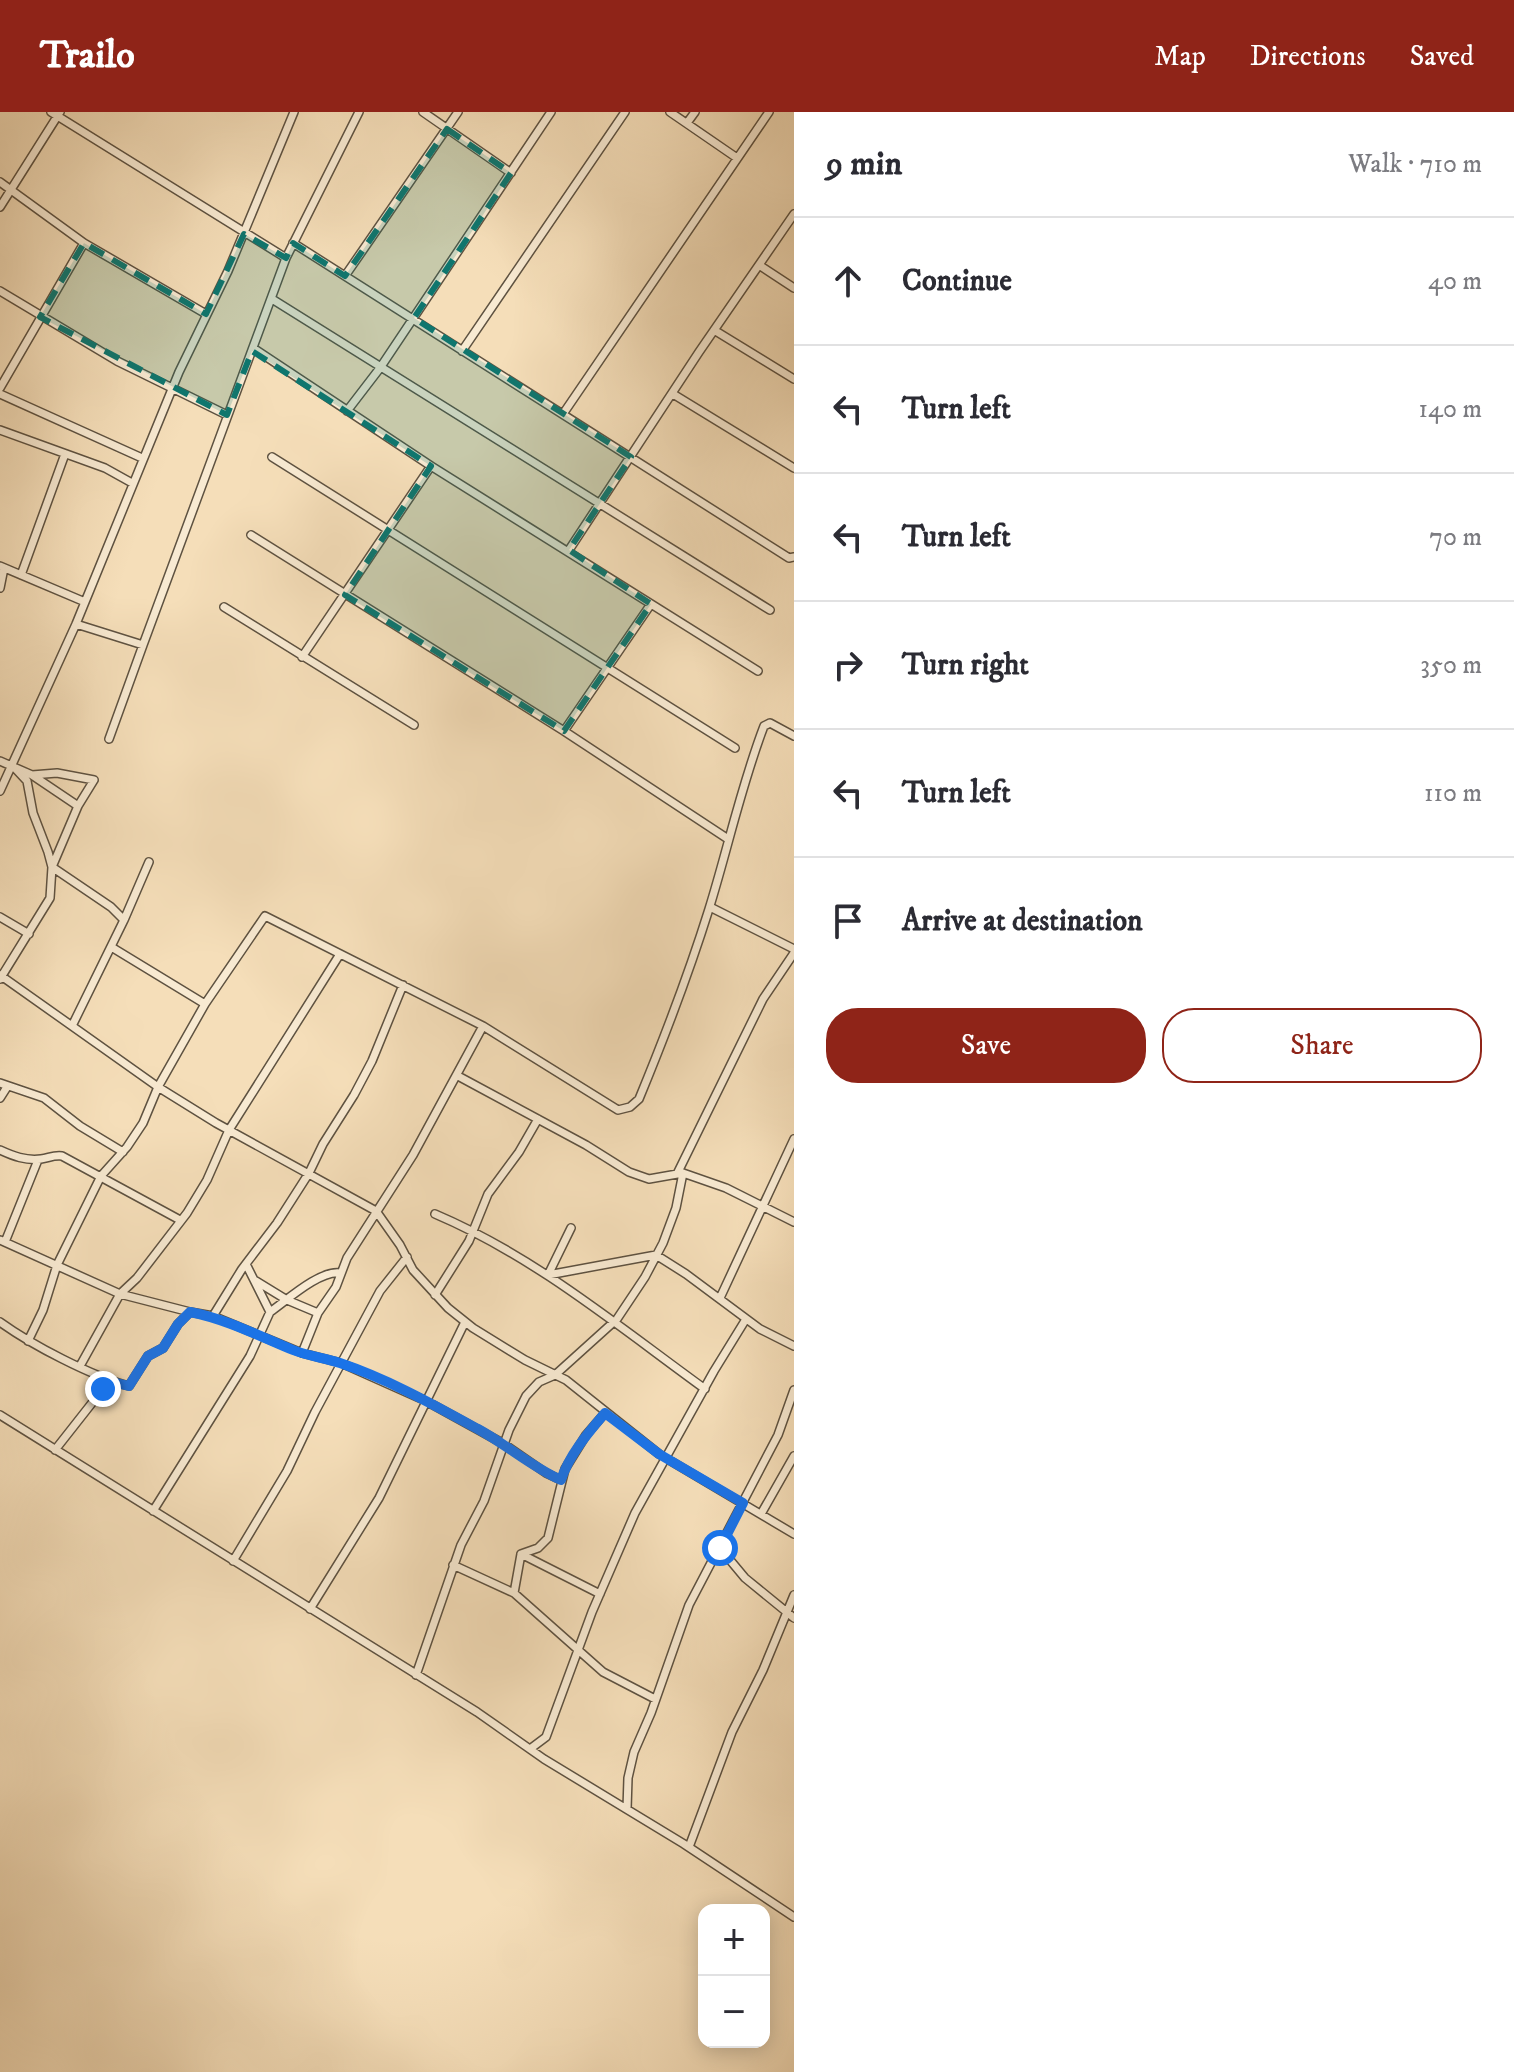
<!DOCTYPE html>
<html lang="en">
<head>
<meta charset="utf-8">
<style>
  :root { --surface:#fff; --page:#f7f7f7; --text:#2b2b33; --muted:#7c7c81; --line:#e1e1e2; --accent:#8f2418 }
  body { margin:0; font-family:"IM FELL DW Pica",serif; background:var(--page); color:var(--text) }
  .controls { position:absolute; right:24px; bottom:24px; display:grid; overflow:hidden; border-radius:16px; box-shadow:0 4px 20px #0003 }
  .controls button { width:72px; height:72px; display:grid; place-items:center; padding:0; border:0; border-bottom:2px solid var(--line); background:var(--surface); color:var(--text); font:40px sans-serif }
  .stop { position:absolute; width:24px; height:24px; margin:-18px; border:6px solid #1a73e8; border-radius:50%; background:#fff }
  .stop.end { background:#1a73e8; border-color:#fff; box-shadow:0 2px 8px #0008 }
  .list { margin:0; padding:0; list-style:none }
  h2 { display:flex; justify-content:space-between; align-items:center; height:104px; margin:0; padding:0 32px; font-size:34px }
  h2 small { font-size:26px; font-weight:400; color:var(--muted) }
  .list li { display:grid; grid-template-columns:52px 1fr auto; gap:24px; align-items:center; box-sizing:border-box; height:128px; padding:0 32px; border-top:2px solid var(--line) }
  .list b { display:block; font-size:30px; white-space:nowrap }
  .list em { font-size:26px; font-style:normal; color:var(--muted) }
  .actions { display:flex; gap:16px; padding:24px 32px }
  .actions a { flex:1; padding:18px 0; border:2px solid var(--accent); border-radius:32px; text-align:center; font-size:28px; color:var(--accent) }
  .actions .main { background:var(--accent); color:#fff }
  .icon { flex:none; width:44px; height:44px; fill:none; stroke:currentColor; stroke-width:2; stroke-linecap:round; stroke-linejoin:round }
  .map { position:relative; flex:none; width:794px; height:1960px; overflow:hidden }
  header { display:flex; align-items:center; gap:48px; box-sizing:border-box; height:112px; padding:0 40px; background:var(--accent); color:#fff }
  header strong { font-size:38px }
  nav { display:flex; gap:44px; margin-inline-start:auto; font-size:28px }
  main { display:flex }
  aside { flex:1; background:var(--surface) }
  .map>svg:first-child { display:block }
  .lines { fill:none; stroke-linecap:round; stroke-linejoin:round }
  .street-casing { stroke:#5e5241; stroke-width:10 }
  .street { stroke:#f8ead2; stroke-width:7 }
  .route { stroke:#1a73e8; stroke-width:10 }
  .marked { fill:#0f766e; fill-opacity:0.2; stroke:#0f766e; stroke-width:6; stroke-dasharray:16 10; stroke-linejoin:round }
</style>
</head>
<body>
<header>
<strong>Trailo</strong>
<nav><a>Map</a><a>Directions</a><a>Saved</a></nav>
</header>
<main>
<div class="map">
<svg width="794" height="1960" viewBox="0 0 794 1960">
  <rect width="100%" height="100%" fill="#f5deb9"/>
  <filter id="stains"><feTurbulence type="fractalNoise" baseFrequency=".0025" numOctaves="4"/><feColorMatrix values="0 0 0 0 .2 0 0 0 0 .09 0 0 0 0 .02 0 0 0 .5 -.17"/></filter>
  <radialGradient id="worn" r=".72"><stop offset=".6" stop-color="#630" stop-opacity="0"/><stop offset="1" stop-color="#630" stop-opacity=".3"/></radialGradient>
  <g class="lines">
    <g class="street-casing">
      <path id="street" d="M51,0L286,146
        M423,0L511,61
        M670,0L737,46
        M687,11L695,0
        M0,70L84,131L206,202
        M0,95L60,0
        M293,131L789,446L794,445
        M759,153L794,176
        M345,164L458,0
        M0,179L117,249L227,303
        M272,187L770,498
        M714,218L794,267
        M253,236L431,354L758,559
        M462,239L625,0
        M0,276L84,131
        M0,282L142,346
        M673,282L794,356
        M347,299L380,256L551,0
        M563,302L769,0
        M0,318L105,356L132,371
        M272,345L735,636
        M251,423L564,619L728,727
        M569,438L699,240L794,102
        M0,454L85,490
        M21,463L65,342
        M0,476L4,456
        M224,495L414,613
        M76,512L143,533L286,146L359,0
        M302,545L431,354
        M564,619L651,492
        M109,627L143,533
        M0,649L32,663L78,694
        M32,663L57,661L94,668L78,694L52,755L111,795L124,808L72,914
        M0,679L76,512L179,260L228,159L294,0
        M710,795L794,837
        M0,805L29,822
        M124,808L149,750
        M113,836L205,892
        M0,863L158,975L216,1011L376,1099L400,1133L413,1158L448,1196L473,1216L525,1248L566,1268L659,1342L794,1422
        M0,867L50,786L52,755L48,740L33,701L27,669L13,654
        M458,964L586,1033L629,1060L649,1067L683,1061L726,1076L794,1110
        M0,971L44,986L80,1014L123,1040
        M0,986L7,975
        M0,1038C13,1044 26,1049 41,1047C49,1046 53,1043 62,1044L180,1108
        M677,1062L763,887L794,841
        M435,1102C534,1144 618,1214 705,1277
        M0,1128L120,1182L137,1166L187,1101L207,1068L229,1018L340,842
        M5,1130L38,1048
        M548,1163L656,1143L686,1162L760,1217L794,1234
        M548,1163L571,1116
        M256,1169L287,1188L318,1201
        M435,1183L469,1129L488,1082L519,1040L538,1007
        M720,1186L794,1027
        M270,1200C287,1188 320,1158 340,1161
        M213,1204L302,1241L341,1251L426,1289L504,1332L546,1361L561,1368
        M0,1210C32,1233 91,1264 129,1274L148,1244L163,1236L178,1212L190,1200L213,1204L242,1157L277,1111L309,1061L323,1032L354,983L372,949L403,873
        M28,1229L43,1198L57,1153L101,1064L127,1035L143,1011L158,975L205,892L265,804L483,914L618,998L630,995L639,987C665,924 689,861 709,797C728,736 741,674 764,614L770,611L794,624
        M302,1241L318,1201L336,1175L347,1146L413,1043L483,914
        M80,1254L120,1182L190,1200
        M0,1303L477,1600L544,1647L684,1732L794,1805
        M55,1338L103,1277L112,1270
        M153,1399L250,1244L270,1200L246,1152
        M761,1402L794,1344
        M720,1436L745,1466L794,1506
        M521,1442L538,1436L548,1426L565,1357L586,1323L605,1301
        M233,1449L287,1359L315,1300L380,1179L407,1145
        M453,1453L514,1481L603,1560L655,1587
        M514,1481L521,1442L600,1482
        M310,1497L379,1386L465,1210
        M416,1563L461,1433L484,1389L509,1318L526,1284L539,1270L555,1263L617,1207L645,1165L663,1131L676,1096L683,1061
        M530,1637L546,1625L592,1500L635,1401L714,1259L746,1207
        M627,1697L628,1666L634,1640L651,1601L689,1493L778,1323L794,1278
        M689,1735L732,1620L763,1558L794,1483"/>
    </g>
    <use href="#street" class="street"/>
  </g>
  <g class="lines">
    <path class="route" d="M103,1277L112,1270L129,1274L148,1244L163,1236L178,1212L190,1200C226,1207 259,1224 293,1238C308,1244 325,1246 340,1251C388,1267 434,1293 478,1317C507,1333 532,1355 561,1368C569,1343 588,1321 605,1301L659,1342L743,1391L720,1436"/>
  </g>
  <path class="marked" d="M447,17L511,61L414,206L631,345L569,438L651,492L564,619L345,483L431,354L252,239L227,303L40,205L84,131L206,202L244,122L286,146L293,131L345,164Z"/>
  <rect width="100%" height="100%" filter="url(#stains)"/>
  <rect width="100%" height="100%" fill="url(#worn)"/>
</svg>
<div class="controls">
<button>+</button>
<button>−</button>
</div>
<div class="stop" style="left:720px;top:1436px"></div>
<div class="stop end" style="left:103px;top:1277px"></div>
</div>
<aside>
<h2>9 min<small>Walk · 710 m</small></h2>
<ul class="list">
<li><svg class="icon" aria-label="ahead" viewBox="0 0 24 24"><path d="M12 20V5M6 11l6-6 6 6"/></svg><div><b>Continue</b></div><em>40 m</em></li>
<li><svg class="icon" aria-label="left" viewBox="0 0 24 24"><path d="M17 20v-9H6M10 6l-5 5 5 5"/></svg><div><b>Turn left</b></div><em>140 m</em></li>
<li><svg class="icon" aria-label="left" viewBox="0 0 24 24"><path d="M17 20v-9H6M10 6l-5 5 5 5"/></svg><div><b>Turn left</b></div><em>70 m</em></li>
<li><svg class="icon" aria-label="right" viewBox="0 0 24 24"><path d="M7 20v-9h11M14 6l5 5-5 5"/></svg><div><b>Turn right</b></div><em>350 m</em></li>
<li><svg class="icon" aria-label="left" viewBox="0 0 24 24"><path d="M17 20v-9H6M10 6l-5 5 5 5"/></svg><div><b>Turn left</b></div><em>110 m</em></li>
<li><svg class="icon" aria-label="arrive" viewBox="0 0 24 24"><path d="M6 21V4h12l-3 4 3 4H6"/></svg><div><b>Arrive at destination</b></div></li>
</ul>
<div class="actions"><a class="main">Save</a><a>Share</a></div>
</aside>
</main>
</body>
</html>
